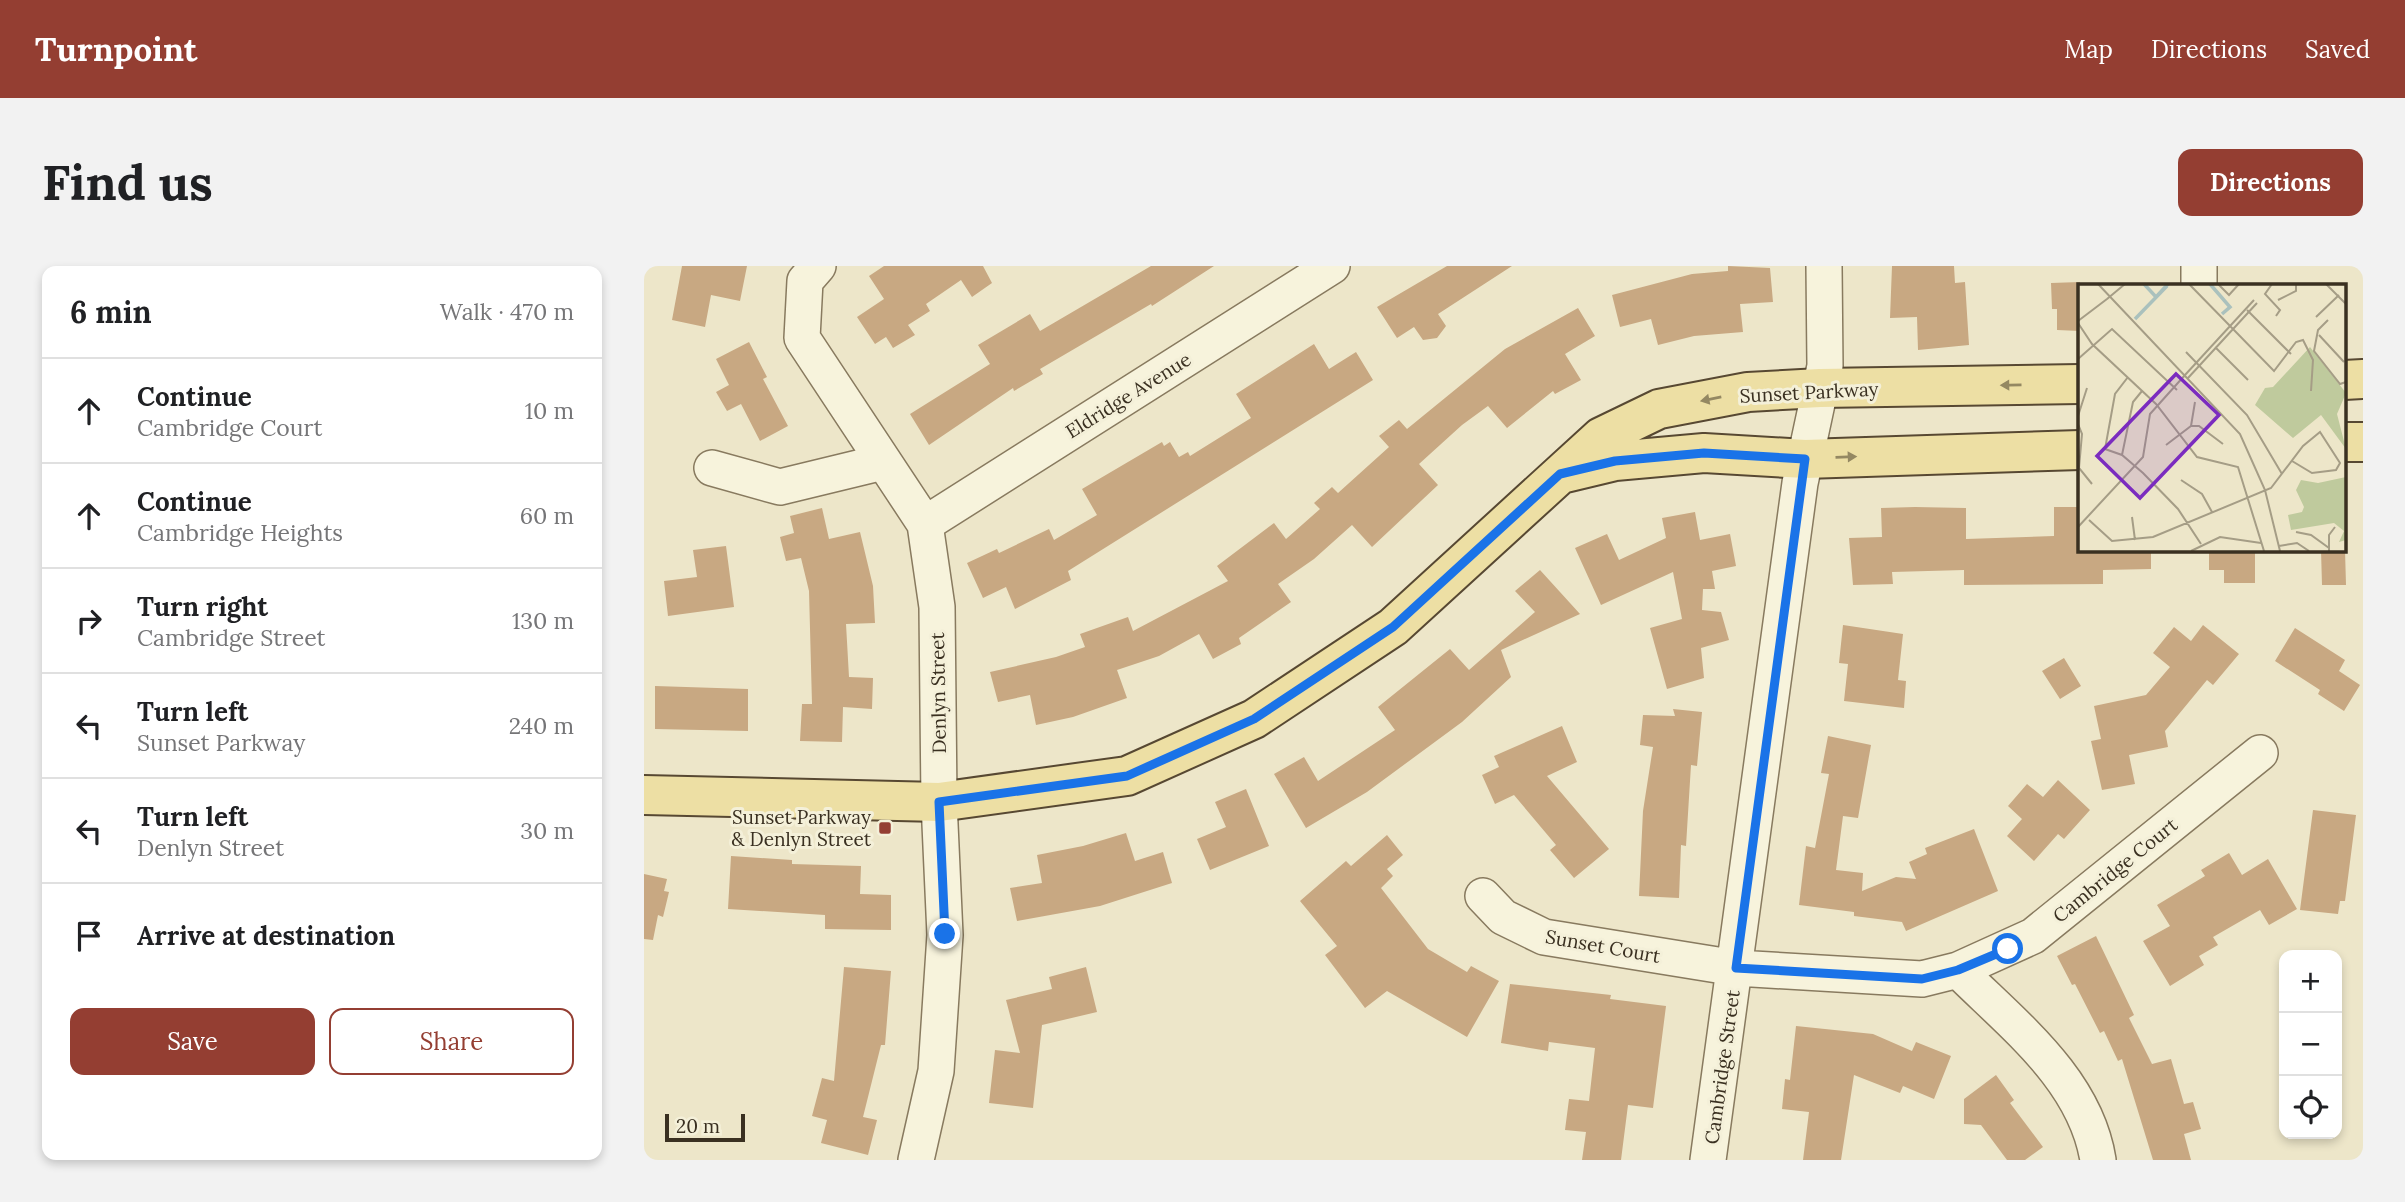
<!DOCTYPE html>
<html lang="en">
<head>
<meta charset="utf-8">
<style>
  :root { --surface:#fff; --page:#f2f2f2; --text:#202124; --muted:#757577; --line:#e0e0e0; --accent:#943e32 }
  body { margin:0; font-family:Lora,serif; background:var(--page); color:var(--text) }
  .controls { position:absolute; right:21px; bottom:21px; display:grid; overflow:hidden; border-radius:14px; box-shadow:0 4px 10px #0003 }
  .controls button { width:63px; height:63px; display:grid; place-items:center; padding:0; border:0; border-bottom:2px solid var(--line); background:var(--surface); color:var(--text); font:35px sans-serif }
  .scale { position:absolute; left:21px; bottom:18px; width:80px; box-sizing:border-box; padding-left:7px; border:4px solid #3a3021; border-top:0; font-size:19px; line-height:24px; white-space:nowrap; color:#3a3021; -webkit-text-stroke:5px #f4f0d9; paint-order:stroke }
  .stop { position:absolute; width:21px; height:21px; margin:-16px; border:5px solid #1a73e8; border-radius:50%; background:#fff }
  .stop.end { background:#1a73e8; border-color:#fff; box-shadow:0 2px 7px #0008 }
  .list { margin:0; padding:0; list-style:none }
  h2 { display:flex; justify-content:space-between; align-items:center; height:91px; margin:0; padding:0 28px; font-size:30px }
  h2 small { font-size:23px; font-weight:400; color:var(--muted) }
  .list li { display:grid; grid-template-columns:46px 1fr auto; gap:21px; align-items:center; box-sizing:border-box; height:105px; padding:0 28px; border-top:2px solid var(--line) }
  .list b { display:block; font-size:26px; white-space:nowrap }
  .list p { margin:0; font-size:23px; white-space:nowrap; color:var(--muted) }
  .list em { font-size:23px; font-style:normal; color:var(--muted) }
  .actions { display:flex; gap:14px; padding:21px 28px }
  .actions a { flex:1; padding:16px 0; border:2px solid var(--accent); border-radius:14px; text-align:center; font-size:24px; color:var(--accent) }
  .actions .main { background:var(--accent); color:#fff }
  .icon { flex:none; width:38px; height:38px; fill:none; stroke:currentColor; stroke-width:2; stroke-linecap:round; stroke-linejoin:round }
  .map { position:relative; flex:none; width:1719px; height:894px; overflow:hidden; border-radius:14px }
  header { display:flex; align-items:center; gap:42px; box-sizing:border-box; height:98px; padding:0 35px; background:var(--accent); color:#fff }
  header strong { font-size:33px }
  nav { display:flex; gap:38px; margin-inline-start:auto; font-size:24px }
  .intro { display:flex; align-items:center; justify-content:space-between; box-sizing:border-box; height:168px; padding:0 42px }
  h1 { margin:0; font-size:49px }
  .button { padding:18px 32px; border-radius:14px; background:var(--accent); color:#fff; font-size:24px; font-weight:700 }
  main { display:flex; gap:42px; padding:0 42px }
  aside { flex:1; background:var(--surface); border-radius:14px; box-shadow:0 4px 10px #0003 }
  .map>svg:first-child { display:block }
  .building { fill:#c8a882 }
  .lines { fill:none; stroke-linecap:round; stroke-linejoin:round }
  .minor-casing { stroke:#887a5f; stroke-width:38 }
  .major-casing { stroke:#574832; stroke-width:42 }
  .minor { stroke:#f7f3dc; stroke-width:35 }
  .major { stroke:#eddfa4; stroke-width:38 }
  .oneway { fill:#948862 }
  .route { stroke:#1a73e8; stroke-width:9 }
  .poi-dot { fill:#943e32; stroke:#f4f0d9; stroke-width:2.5 }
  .labels { text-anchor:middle; stroke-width:6; stroke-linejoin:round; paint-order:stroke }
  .street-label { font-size:19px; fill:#3a3021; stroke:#f4f0d9 }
  .poi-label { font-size:19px; fill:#3a3021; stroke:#f4f0d9; text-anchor:end }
  .inset-river { fill:none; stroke:#aac1bd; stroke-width:3.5 }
  .inset-road { fill:none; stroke:#a59d86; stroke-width:2 }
  .view { fill:#7b2cbf; fill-opacity:0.15; stroke:#7b2cbf; stroke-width:3.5 }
  .inset-edge { fill:none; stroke:#3a3021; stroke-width:3.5 }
</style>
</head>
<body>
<header>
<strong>Turnpoint</strong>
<nav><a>Map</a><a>Directions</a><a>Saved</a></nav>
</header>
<div class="intro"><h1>Find us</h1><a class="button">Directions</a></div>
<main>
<aside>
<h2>6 min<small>Walk · 470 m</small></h2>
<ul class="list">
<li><svg class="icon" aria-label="ahead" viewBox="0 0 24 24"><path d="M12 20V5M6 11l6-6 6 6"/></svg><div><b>Continue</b><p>Cambridge Court</p></div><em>10 m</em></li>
<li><svg class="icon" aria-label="ahead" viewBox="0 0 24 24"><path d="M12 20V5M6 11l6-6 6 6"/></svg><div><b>Continue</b><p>Cambridge Heights</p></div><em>60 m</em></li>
<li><svg class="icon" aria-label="right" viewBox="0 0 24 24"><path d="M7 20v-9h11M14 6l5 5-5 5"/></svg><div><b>Turn right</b><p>Cambridge Street</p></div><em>130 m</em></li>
<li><svg class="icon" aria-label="left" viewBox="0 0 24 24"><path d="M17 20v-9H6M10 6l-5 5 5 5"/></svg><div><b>Turn left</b><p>Sunset Parkway</p></div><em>240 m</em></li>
<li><svg class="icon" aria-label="left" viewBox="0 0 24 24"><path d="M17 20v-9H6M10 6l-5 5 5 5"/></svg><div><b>Turn left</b><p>Denlyn Street</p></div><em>30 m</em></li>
<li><svg class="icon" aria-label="arrive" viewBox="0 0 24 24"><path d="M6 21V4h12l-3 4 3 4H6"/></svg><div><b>Arrive at destination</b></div></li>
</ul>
<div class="actions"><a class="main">Save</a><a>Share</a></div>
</aside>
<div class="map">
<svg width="1719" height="894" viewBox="0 0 1719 894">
  <rect width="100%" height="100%" fill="#ede6c9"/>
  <path class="building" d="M38,0H103L96,35L67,29L61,61L28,54Z
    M240,0H339L348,17L328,31L317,14L282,38L286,45L264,59L271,69L249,82L242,71L231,78L213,51L240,33L225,10Z
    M507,0H570L508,40L507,38L396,103L399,108L370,125L369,122L285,179L266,148L346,98L334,79L386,48L396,65Z
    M803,0H868L794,48L802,60L793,72L779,74L770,61L753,72L733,41Z
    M1084,0L1126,2L1129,36L1096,38L1099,66L1050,70L1014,79L1007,53L976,61L968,29L1048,8L1084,5Z
    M1248,0H1310L1311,17L1321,16L1325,79L1274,84L1273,51L1246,52Z
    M1436,16V65L1413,64V43H1408L1407,17Z
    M934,42L951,70L921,88L937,114L911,128L909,125L863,162L844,140L818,159L775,198L794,219L728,281L708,259L670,293L634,318L647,336L595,372L597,378L569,393L555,368L515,390L473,404L483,432L429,451L392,459L386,429L354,436L346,406L412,391L441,381L436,368L484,351L489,365L584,315L573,300L630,257L642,273L676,243L670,237L688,221L694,227L745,181L735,170L755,154L763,163L861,83Z
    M105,76L123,111L119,113L144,160L116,175L97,138L83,145L72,126L85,119L72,93Z
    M670,78L685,103L712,86L729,114L424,305L427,314L371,343L362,321L339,332L323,297L353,283L355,287L405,263L410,274L453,249L438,223L518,176L520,180L526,176L535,191L544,186L546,190L607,152L592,128Z
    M1271,241L1322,242V273L1410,270V241H1436V284H1507V303L1459,304V318L1320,319V304L1248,306L1249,318L1209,319L1205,272L1238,271L1237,242Z
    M178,242L185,273L216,266L229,320L231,357L202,358L205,411L229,412L228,443L199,441L198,476L156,475L158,438H168L165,325L157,292L142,295L136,271L150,267L146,250Z
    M1051,246L1056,274L1086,268L1092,300L1068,305L1071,323H1059L1058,344L1077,346L1085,374L1057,382L1060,412L1023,423L1006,362L1038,353L1029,306L957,339L931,282L963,268L975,294L1022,272L1018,252Z
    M82,280L90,341L24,350L20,315L53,311L49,284Z
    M1565,284H1611V317H1580V304H1565Z
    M1677,284H1701L1702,319H1678Z
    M896,304L936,348L857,384L867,411L818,456L723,526L662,562L630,508L660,491L674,515L751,464L734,441L806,383L825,404L891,346L871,325Z
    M1199,359L1259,368L1254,414L1262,415L1260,442L1200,435L1204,398L1195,397Z
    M1559,359L1595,388L1569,419L1563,414L1521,465L1524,481L1485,489L1491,518L1458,524L1447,475L1457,473L1450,440L1502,429L1526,401L1509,387L1530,361L1547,375Z
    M1651,362L1701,394L1695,405L1716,419L1700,445L1674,428L1676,424L1631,395Z
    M1420,392L1437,420L1416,433L1398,405Z
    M11,420L104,423V465L11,463Z
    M1029,443L1058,446L1053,500L1047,499L1042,580L1037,579L1035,632L995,630L999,545L1009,481L996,479L999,449L1031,450Z
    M918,460L933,496L903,510L965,583L930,612L906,584L912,579L870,529L851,538L838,509L855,501L850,490Z
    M1184,470L1227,479L1214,552L1199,550L1192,604L1219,607L1218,625L1252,611L1272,613L1265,596L1283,588L1281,582L1330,563L1354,625L1262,665L1258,656L1210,650V646L1155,639L1162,580L1171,582L1185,508L1177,507Z
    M1414,514L1446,544L1420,573L1414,568L1390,595L1363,570L1378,553L1364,540L1383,518L1399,531Z
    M602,523L625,580L566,604L553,573L582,561L571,536Z
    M1669,544L1712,549L1701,635H1696L1694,648L1656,644Z
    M482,567L491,595L519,586L528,617L456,640L373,655L366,622L398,617L393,589L439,580Z
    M743,569L759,589L743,603L749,610L737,622L784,683L823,706L827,700L855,715L823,771L743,725L721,742L681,689L693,680L656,635L702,595L707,600Z
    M1585,587L1598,609L1624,593L1653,643L1625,659L1616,644L1569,671L1574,679L1555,690L1560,699L1526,720L1499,675L1526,660L1513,639L1561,610L1557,604Z
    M87,590L148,594V598L217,600L216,628L247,629V664L181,663V649L84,643Z
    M0,608L23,613L20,625L25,626L19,651L14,649L9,674L0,673Z
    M1452,670L1490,749L1485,752L1508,798L1527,793L1540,838L1549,836L1557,863L1540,868L1547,894H1509L1478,793L1474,795L1460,765L1456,767L1431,718L1428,719L1413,690Z
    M200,701L247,705L241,779H237L219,851L233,854L224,889L177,877L183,854L168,850L178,812L190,815Z
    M442,701L453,746L398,759L389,842L345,837L351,784L376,787L362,734L408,723L405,711Z
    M866,718L967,729L966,733L1022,740L1009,842L984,839L977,894H938L942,866L921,864L925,833L945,835L951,782L905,776L904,785L857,777Z
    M1152,760L1229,768L1268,785L1272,776L1307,790L1290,833L1259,820L1256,827L1210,809L1197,894H1159L1165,846L1138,843L1141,813L1146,814Z
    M1352,809L1370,834L1366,837L1399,881L1381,894H1363L1337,859L1320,858V833Z"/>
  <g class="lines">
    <g class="minor-casing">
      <path id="minor" d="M174,0L161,15L158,72L281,258L293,341L295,536L301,669L292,805L272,894
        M1555,0V19
        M68,202L136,221L239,196
        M281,258L688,0
        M839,630L859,651L900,671L1092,702L1278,713L1314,704L1389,670L1616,487
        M1314,704C1369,759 1441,813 1454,894
        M1064,894L1156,217L1181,100L1180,0"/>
    </g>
    <g class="major-casing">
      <path id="major" d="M1700,114L1719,113
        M1700,176H1719
        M921,207L971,195L1060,187L1161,193L1436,184
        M0,529L295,536L483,510L610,453L749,361L957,171L1015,143L1104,126L1176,122L1436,118"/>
    </g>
    <use href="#minor" class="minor"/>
    <use href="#major" class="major"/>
  </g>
  <defs><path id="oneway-solid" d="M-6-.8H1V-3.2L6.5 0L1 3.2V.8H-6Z" transform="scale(1.75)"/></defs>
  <g class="oneway">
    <use href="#oneway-solid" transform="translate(1367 119) rotate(179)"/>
    <use href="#oneway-solid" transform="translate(1067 133) rotate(169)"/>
    <use href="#oneway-solid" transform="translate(1202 191) rotate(-2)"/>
  </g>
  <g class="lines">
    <path class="route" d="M301,668L295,536L483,510L610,453L749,361L916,208L971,195L1060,187L1161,193L1092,702L1278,713L1314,704L1364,683"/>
  </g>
  <rect class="poi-dot" x="234" y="555" width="14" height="14" rx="3.5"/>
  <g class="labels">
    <g class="street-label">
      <text transform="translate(1165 126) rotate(-3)" y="7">Sunset Parkway</text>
      <text transform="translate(484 129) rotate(-32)" y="7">Eldridge Avenue</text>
      <text transform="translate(294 427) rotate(-91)" y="7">Denlyn Street</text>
      <text transform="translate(1471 604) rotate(-39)" y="7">Cambridge Court</text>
      <text transform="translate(959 680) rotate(10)" y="7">Sunset Court</text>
      <text transform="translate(1078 801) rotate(-82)" y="7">Cambridge Street</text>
    </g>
    <g class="poi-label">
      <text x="227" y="558">Sunset Parkway<tspan x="227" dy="22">&amp; Denlyn Street</tspan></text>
    </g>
  </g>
  <g transform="translate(1434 18)">
    <rect width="268" height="268" fill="#ede6c9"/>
    <path d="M232,63L268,109L259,130L268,165L243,131L215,154L177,121L187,104L195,103ZM268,193V256L261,258L266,247L256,239L213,246L210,231L224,228L226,223L218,206L223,196L240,199Z" fill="#bfca9d"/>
    <path class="inset-river" d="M66,0L78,13L90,0M132,0L152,23L144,30M57,35L89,2"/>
    <path class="inset-road" d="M20,0L162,150L187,206L202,267M111,0L196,87L218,58L225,56L235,76L233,107M140,0L151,11L161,0M194,0L187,10L202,26L198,32M248,0L268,20M29,15L47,0M200,16L218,7V0M169,26L213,70M238,33L261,11M250,36L240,46L236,67L262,100L268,98M0,37L29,15M0,39L14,60L78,120L119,173L160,183L186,267M241,51L266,78M137,63L170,96M108,68L169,131L204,190M0,75L34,45L99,106M107,91L176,16M50,93L37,110L27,165L44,171L65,189L100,225L123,260M110,94L179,19M0,132L9,104M0,140L4,150L1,184L14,200M113,142L117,118M88,161L113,142H121L145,160M44,171L55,118L64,107M103,196L124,210L134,228M54,233L57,256M11,236L34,257L75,253L193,204L225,162L242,148L262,179L258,186L234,189L214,177M0,243L65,173L72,130L107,91M218,248L233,251L251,264M201,262L219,259L231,267M113,267L142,253L183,259M251,267V251L257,243"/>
    <path class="view" d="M98,90L141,131L62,214L19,172Z"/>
    <rect width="268" height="268" class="inset-edge"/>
  </g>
</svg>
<div class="controls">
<button>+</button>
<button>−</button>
<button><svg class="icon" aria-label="locate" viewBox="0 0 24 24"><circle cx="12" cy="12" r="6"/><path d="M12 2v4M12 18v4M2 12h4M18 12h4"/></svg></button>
</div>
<div class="scale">20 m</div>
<div class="stop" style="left:1364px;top:683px"></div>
<div class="stop end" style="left:301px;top:668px"></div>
</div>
</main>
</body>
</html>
